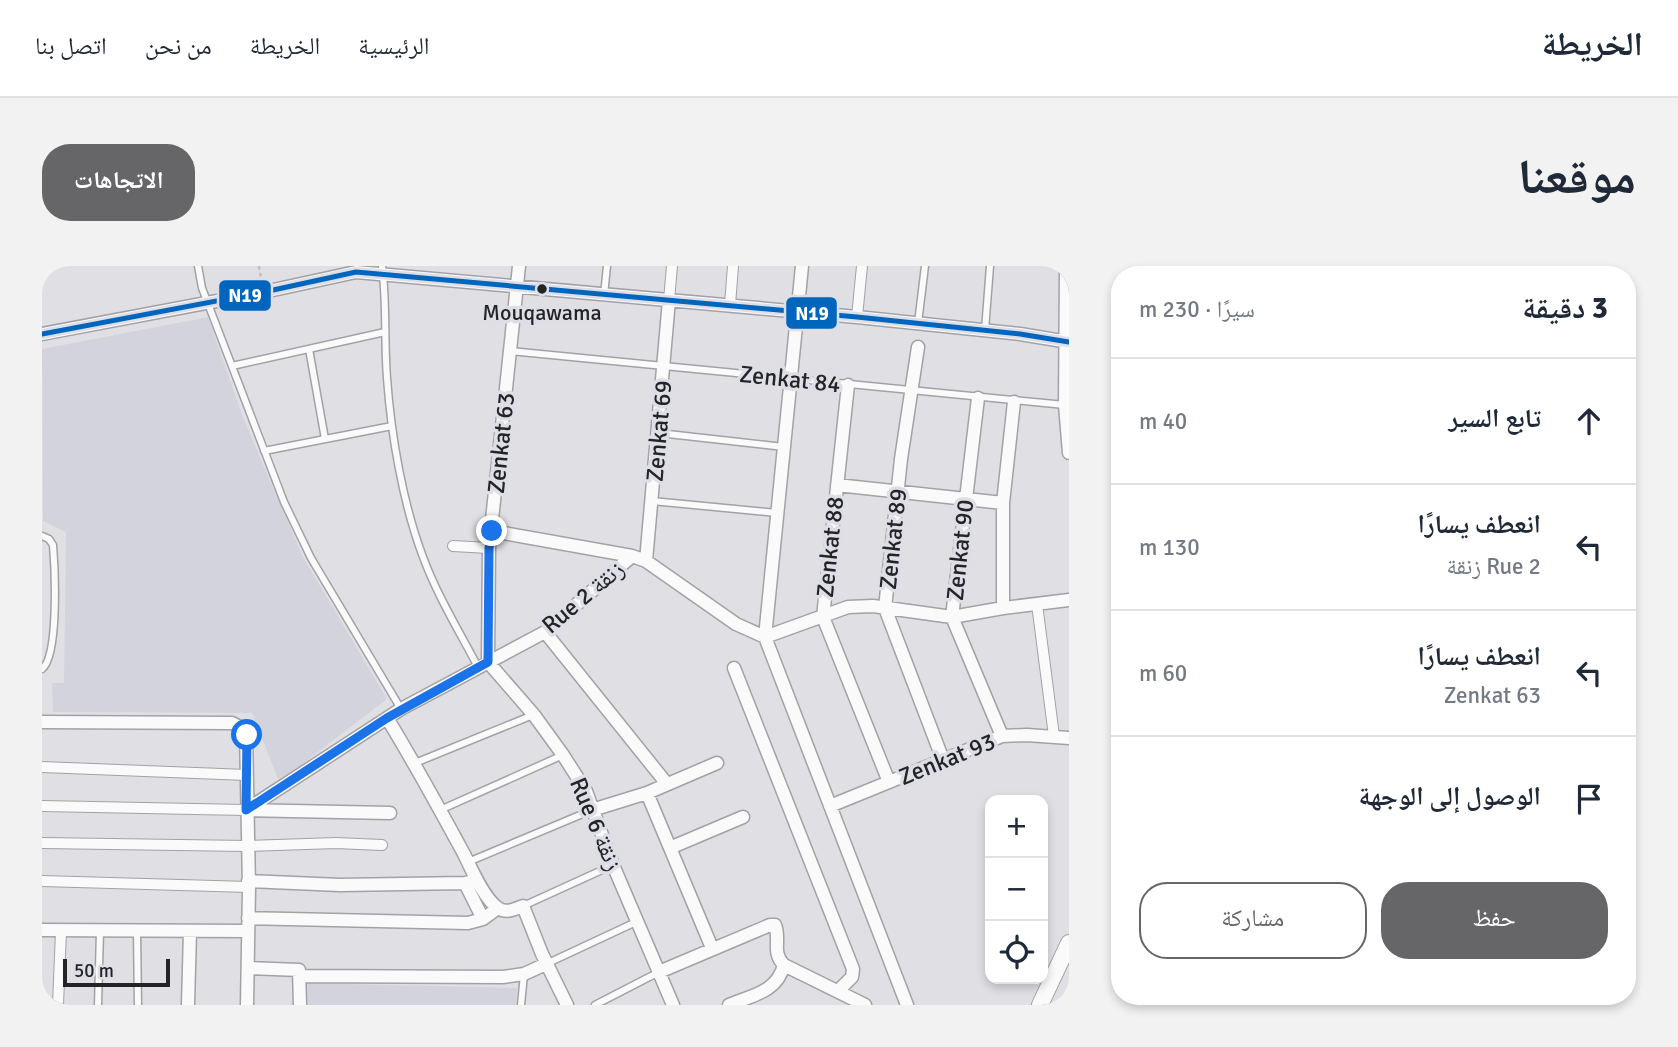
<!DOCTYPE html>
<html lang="ar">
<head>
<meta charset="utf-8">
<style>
  :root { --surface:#fff; --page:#f2f2f3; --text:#1f2937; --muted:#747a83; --line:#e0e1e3; --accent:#666669 }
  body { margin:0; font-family:Signika,"Noto Naskh Arabic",sans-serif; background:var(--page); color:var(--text); direction:rtl }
  .controls { position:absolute; right:21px; bottom:21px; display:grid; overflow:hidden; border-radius:14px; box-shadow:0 4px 10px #0003 }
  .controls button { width:63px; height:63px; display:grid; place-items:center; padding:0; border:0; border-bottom:2px solid var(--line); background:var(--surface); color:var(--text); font:35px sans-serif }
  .scale { position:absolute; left:21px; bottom:18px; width:107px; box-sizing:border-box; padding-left:7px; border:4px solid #242427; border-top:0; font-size:19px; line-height:24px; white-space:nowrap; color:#242427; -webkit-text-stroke:5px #dedee6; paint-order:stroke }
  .stop { position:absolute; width:21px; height:21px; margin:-16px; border:5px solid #1a73e8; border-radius:50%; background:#fff }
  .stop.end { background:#1a73e8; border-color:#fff; box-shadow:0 2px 7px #0008 }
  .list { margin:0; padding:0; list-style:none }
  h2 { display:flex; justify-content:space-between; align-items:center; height:91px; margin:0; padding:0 28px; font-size:30px }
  h2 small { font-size:23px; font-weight:400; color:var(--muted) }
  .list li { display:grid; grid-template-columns:46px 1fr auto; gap:21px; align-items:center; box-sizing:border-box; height:126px; padding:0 28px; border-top:2px solid var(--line) }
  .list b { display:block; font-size:26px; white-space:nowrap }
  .list p { margin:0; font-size:23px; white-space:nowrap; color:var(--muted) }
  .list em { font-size:23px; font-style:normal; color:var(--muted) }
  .actions { display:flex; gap:14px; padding:21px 28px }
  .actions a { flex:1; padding:16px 0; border:2px solid var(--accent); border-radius:28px; text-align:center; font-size:24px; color:var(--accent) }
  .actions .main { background:var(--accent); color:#fff }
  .icon { flex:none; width:38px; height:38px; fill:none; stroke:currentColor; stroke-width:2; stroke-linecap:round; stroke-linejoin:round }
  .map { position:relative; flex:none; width:1027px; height:739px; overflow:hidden; direction:ltr; border-radius:28px }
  header { display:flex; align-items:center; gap:42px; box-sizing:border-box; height:98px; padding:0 35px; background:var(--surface); border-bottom:2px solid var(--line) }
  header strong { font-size:33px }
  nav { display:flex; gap:38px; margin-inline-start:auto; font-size:24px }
  .intro { display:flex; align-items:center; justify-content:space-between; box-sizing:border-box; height:168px; padding:0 42px }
  h1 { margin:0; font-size:49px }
  .button { padding:18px 32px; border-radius:28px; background:var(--accent); color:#fff; font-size:24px; font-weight:700 }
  main { display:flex; gap:42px; padding:0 42px }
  aside { flex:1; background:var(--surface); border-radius:28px; box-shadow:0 4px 10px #0003 }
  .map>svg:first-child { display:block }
  .built { fill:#d3d3dd }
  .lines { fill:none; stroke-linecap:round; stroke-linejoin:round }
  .service-casing { stroke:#a2a2a6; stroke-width:9 }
  .pedestrian-casing { stroke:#a2a2a6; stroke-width:12 }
  .minor-casing { stroke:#a2a2a6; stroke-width:15 }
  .tertiary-casing { stroke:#a2a2a6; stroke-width:18 }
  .path { stroke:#bfbfc1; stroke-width:2.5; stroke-dasharray:3.5 3.5; stroke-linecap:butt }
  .service { stroke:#fafafb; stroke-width:6 }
  .pedestrian { stroke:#fafafb; stroke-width:10 }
  .minor { stroke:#fafafb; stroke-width:12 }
  .tertiary { stroke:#fafafb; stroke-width:16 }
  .bus-1-casing { stroke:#dedee6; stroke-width:10 }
  .bus-1 { stroke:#0065bd; stroke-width:5 }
  .route { stroke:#1a73e8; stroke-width:9 }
  .bus-dot { fill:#242427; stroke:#dedee6; stroke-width:2.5 }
  .labels { text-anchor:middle; stroke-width:7; stroke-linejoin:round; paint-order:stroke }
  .bus-label { font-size:22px; fill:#242427; stroke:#dedee6 }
  .street-label { font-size:24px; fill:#242427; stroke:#dedee6 }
  .line-badge { stroke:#dedee6; stroke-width:2.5 }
  .badge-label { font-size:19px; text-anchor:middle; font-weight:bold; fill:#fff }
</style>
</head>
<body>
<header>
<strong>الخريطة</strong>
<nav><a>الرئيسية</a><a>الخريطة</a><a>من نحن</a><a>اتصل بنا</a></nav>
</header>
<div class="intro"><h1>موقعنا</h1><a class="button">الاتجاهات</a></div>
<main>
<aside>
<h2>3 دقيقة<small>سيرًا · 230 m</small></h2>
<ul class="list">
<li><svg class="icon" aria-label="ahead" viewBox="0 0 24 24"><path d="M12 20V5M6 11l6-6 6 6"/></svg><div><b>تابع السير</b></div><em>40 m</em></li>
<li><svg class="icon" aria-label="left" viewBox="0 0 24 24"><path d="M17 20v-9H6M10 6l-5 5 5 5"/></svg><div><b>انعطف يسارًا</b><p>Rue 2 زنقة</p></div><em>130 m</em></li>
<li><svg class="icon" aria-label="left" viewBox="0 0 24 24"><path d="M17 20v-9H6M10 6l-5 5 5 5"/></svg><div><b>انعطف يسارًا</b><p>Zenkat 63</p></div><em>60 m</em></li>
<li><svg class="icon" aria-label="arrive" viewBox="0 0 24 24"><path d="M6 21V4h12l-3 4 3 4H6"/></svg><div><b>الوصول إلى الوجهة</b></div></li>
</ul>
<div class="actions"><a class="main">حفظ</a><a>مشاركة</a></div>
</aside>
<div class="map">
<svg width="1027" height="739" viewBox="0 0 1027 739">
  <rect width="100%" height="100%" fill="#e0e0e4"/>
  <path class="built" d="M166,51L202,154L261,291L345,433L250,506L236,513L210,447L11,446L10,417H22L24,266L1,255L0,83Z
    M262,717L475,722L474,739H262Z"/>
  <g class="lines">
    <g class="service-casing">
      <path id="service" d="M156,0L160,22L242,236L269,292L359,443
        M340,0C345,37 342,75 345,112C349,169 361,238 381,291C395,329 417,365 436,401
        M562,29L565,0
        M876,57L883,0
        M943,64L948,0
        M267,83L283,173
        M468,85L1023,139
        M190,100L343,66
        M617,167L742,181
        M222,185L350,160
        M610,235L735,247
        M0,270L7,273L11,279C13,302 17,390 0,403
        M373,497L491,449
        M398,544L521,489
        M426,596L550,544
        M481,640L571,599
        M95,666L96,739
        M504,698L594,656
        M56,739L58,665
        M479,739L482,708
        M553,739L617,706"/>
    </g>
    <g class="pedestrian-casing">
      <path id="pedestrian" d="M627,34L630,0
        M688,39L691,0
        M815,51L820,0
        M411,280L447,282
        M995,338L1012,470
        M0,501L205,509
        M0,540L204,544
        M0,577L205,580L294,577L340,579
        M0,615L207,621
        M16,739L19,665"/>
    </g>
    <g class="minor-casing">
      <path id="minor" d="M760,0L723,371L865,739
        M1024,0L1023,139L1027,187
        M0,68L222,26L314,6L815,51L978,68L1027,76
        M876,81L859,193L843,342L901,494
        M806,119L781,351L847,516
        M936,132L910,351L960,470
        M795,219L961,237
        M450,265L590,290L604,295L694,358L723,371L806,341L831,340L910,351L961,342L1027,334
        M604,295L627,34
        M961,342V237L972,136
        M503,366L625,518
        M446,396L447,282L477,0
        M446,396L492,449L521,489L544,525L571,599L631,739
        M692,402L811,703L810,711L796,725
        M345,452C372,496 397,542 422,588C429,602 442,633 456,642C464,648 473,643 481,640L500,688L525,739
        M0,456L190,457L204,464L207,621L205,739
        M605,527L670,682
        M788,540L960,470L985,469L1027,472
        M204,544L359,443L503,366L590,290
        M204,544L348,547
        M550,544L605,527L675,497
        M630,581L701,551
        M206,615L298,619L423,617L435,614
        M423,617L441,653
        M206,652L426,657L441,653L456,642
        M0,664L206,665
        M206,702L257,704L258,739
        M617,706L728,659H733C739,674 729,686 742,699L823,739
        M258,710L461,711L482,708L504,698
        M146,739L148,665
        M687,739C711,729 735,726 742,699"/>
    </g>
    <g class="tertiary-casing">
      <path id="tertiary" d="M998,739L1027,677"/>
    </g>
    <path class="path" d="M217,0L219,13"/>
    <use href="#service" class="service"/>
    <use href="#pedestrian" class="pedestrian"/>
    <use href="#minor" class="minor"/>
    <use href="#tertiary" class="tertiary"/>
    <g class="bus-1-casing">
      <path id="bus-1" d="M0,68L222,26L314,6L815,51L978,68L1027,76"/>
    </g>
    <use href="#bus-1" class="bus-1"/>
  </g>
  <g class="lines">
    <path class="route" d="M205,469L204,544L345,452L446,396L447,282L450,265"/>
  </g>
  <circle class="bus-dot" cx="500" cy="23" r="6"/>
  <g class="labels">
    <g class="bus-label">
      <text x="500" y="54">Mouqawama</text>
    </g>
    <g class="street-label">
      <text transform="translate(748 113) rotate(6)" y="8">Zenkat 84</text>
      <text transform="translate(617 165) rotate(-85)" y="8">Zenkat 69</text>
      <text transform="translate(459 177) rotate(-84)" y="8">Zenkat 63</text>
      <text transform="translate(851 273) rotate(-84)" y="8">Zenkat 89</text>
      <text transform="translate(788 281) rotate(-84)" y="8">Zenkat 88</text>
      <text transform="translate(918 284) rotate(-84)" y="8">Zenkat 90</text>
      <text transform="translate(541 331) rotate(-40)" y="8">Rue 2 زنقة</text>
      <text transform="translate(905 493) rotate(-22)" y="8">Zenkat 93</text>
      <text transform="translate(554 558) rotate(67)" y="8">Rue 6 زنقة</text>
    </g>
  </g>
  <g class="line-badge">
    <rect x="176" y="13" width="54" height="33" rx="7" fill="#0065bd"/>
    <rect x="743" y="30" width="53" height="34" rx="7" fill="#0065bd"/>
  </g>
  <g class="badge-label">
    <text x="203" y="36">N19</text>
    <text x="770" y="54">N19</text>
  </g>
</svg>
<div class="controls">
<button>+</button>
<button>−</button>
<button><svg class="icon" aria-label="locate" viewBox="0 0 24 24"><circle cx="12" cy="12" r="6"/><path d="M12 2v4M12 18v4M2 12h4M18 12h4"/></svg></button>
</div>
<div class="scale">50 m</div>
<div class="stop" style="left:205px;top:469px"></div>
<div class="stop end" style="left:450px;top:265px"></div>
</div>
</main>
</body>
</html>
